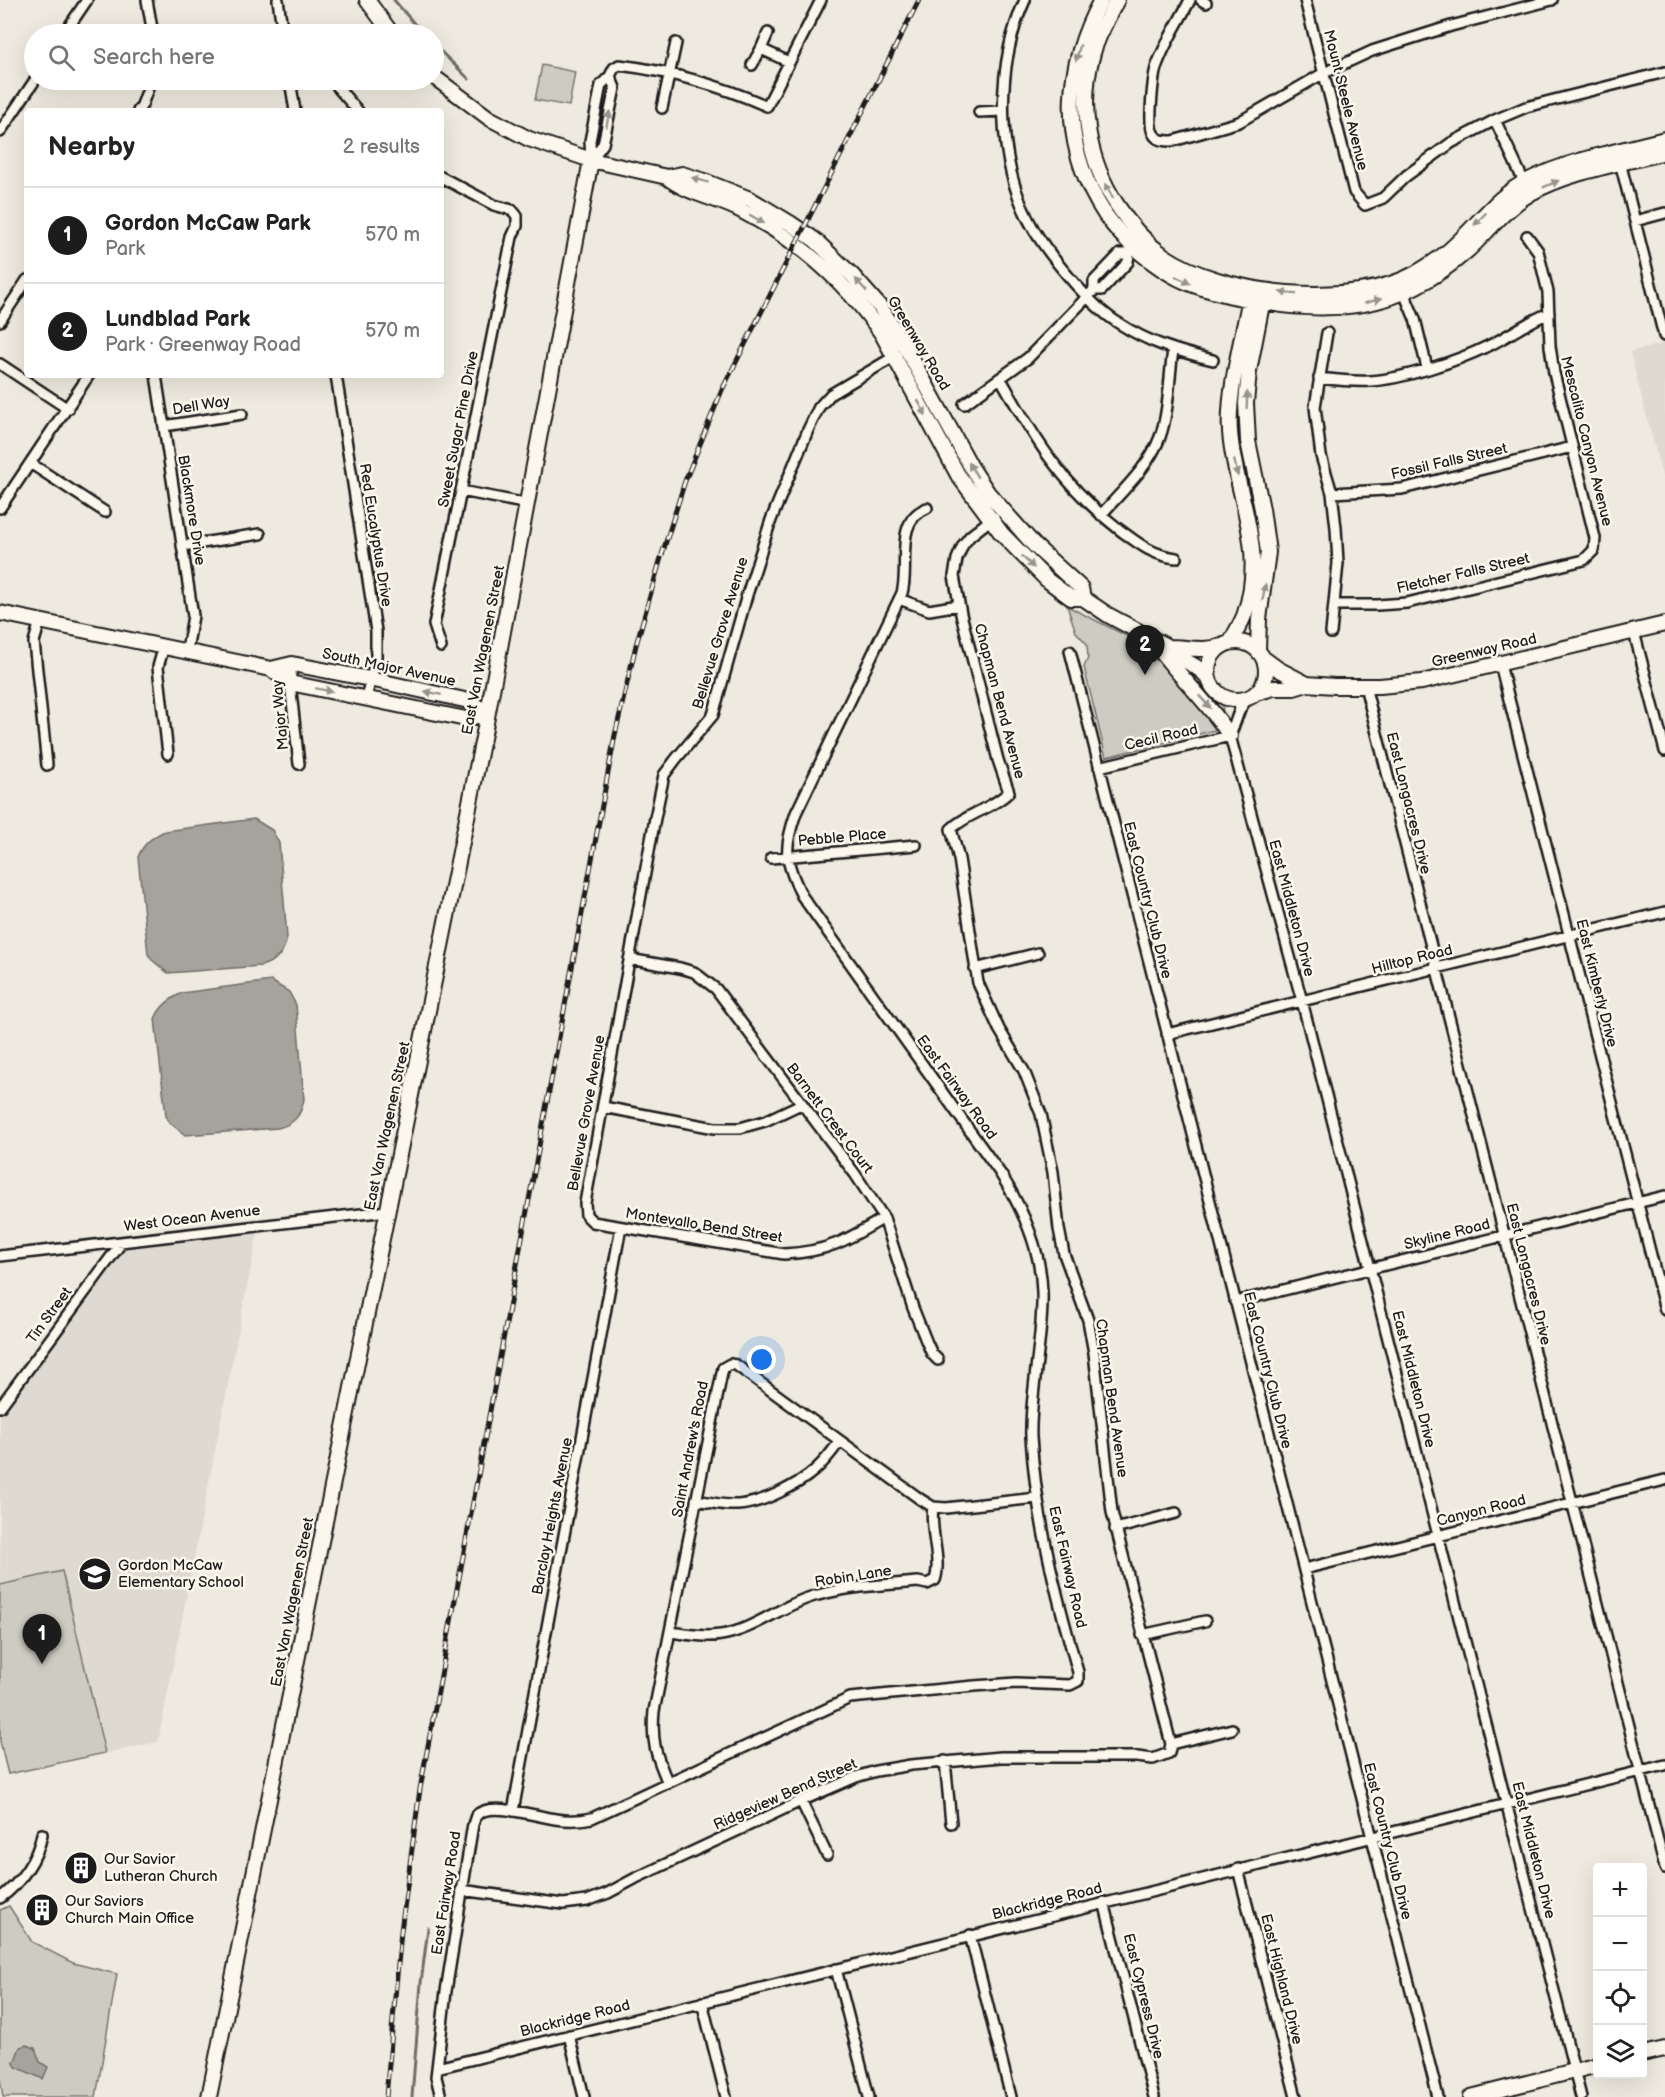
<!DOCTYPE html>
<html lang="en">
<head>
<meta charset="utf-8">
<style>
  :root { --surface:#fff; --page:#f2f2f2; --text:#222; --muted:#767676; --line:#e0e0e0; --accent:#1c1c1c }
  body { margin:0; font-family:"Balsamiq Sans",sans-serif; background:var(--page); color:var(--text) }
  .controls { position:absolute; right:18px; bottom:18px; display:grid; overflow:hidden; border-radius:6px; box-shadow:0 6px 24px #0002 }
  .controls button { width:54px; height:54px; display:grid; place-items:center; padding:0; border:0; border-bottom:2px solid var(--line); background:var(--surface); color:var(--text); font:30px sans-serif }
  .you { position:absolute; left:762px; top:1360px; width:21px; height:21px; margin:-15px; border:4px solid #fff; border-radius:50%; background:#1a73e8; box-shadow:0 0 0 9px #1a73e833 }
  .badge { display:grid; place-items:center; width:39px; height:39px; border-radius:50%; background:var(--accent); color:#fff; font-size:20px; font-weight:700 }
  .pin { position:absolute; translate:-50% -50px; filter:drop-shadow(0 2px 3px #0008) }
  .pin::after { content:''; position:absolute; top:32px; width:21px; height:18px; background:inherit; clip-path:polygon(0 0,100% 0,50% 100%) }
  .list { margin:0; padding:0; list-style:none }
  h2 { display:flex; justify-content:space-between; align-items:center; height:78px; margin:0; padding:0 24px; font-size:26px }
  h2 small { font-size:20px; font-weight:400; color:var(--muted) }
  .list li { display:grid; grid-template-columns:39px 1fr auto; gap:18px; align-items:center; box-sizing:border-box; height:96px; padding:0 24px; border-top:2px solid var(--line) }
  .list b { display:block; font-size:22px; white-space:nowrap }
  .list p { margin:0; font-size:20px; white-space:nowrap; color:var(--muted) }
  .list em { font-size:20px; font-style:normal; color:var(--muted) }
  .icon { flex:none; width:33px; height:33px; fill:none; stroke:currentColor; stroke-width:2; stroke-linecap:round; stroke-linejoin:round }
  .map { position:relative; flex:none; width:1665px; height:2097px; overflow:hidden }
  .search { position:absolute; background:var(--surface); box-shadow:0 6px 24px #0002; left:24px; top:24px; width:420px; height:66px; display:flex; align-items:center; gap:15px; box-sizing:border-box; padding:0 21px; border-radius:33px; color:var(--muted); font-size:22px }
  .panel { position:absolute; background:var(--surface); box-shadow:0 6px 24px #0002; left:24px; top:108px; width:420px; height:270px; border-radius:6px }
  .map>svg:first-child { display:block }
  .built { fill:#dedad1 }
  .green { fill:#ceccc2; stroke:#75746f; stroke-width:1.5 }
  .water { fill:#a6a39d; stroke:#6f6d69; stroke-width:1.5 }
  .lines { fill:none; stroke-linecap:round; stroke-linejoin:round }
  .stream { stroke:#6f6d69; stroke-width:3 }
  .street-casing { stroke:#1c1c1c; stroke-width:14 }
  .secondary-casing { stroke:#1c1c1c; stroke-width:18 }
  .street { stroke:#fbf7ec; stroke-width:9 }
  .secondary { stroke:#fbf7ec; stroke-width:14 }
  .rail-casing { stroke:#1c1c1c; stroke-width:5 }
  .rail { stroke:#fbf7ec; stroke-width:3; stroke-dasharray:9; stroke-linecap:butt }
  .oneway { fill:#97948e }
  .labels { text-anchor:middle; stroke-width:5; stroke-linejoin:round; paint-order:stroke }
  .street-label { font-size:15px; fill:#1c1c1c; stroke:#fbf7ec }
  .poi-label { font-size:15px; fill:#1c1c1c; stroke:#fbf7ec; text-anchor:start }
</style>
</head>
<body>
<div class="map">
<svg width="1665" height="2097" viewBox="0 0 1665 2097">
  <rect width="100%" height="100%" fill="#eeeadf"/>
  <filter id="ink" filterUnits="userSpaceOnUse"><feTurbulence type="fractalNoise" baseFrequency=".0167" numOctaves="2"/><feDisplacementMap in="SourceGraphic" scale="12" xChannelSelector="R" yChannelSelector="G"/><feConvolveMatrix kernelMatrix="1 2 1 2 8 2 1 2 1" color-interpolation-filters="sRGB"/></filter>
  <g filter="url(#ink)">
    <path class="built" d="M1665,343V487L1630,352Z
      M259,1226L158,1742L8,1774L0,1742V1407L122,1242Z"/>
    <path class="green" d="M542,65L575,72L569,106L535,100Z
      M1067,606L1222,684L1223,722L1219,729L1106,757L1084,667L1088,658L1087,644L1076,632Z
      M62,1571L105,1753L8,1774L0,1742V1585Z
      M9,1906L32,1942L73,1963L117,1974L96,2097H3L0,2079V1910Z"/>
    <path class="water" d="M254,819L272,830L279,843L287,937C284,954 277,961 261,966L168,973L152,960L148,954L138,857C143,844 152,837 165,831Z
      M271,981L289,992L296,1005L304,1099C301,1116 294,1124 278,1128L185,1135L169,1122L166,1116L155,1019C160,1006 170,999 182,993Z
      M26,2045L35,2048L40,2062L48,2067L43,2079L16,2067L14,2063L20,2047Z"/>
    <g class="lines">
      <path class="stream" d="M394,0L423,34
        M434,45L469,79
        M412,2097L421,1983L428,1928"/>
      <g class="street-casing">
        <path id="street" d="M147,0L153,34
          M278,0L283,34
          M1025,0C994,68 996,165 1034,230C1046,250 1060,267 1076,285C1089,299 1103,314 1120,324C1149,343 1180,352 1213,360
          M1190,0C1179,22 1164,44 1156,68C1153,78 1148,125 1153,133C1157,141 1165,141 1173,141L1239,122L1324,73L1372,51L1451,26L1552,0
          M1201,0L1206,3
          M1305,0L1354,192L1365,205L1383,198L1406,176L1451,143L1495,120L1526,107L1665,72
          M64,34L87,0
          M761,49L768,33
          M752,65L761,49L789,62
          M290,80L295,111
          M334,80L339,89L358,111
          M662,108L676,43
          M138,111L142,105L151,80
          M979,112L1003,111
          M1495,120L1526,186
          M0,132L35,80
          M1619,158L1664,336
          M591,160L590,141L601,85L610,76L614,68L619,65C669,71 721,86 767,106L821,0
          M591,160L603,144L615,88L610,76
          M441,177L494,205L512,210L517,216V226L512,237L434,625L441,647
          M1635,221L1665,213
          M1402,288L1415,319L1427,368
          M1094,290H1102L1128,262L1129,254L1132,251
          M0,321L27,280
          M1327,333L1315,407L1321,456L1332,493L1336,528L1338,563L1331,633
          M0,364L68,409
          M156,375L193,616L187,650
          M336,375L376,631V659L366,698
          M1319,378C1336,380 1352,382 1370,381C1403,379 1458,361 1488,346C1509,336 1527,322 1549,313
          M1001,379C1035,440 1063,486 1120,530C1139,544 1152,555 1176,558
          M964,404L1028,358L1094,290V281L1120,254H1129
          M164,426L242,414
          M30,463L105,512
          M461,491L528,504
          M1332,493L1402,489L1572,447
          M0,508L89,375
          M1101,515C1121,492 1149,467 1160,437C1169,412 1169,378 1173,350
          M182,546L260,534
          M899,599L929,610L959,605
          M1335,605H1377L1407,603L1584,560L1594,550L1595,538L1554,373L1550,346L1548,292L1538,251L1527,236
          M40,621L34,642L47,765
          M1634,632L1665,751
          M164,646L158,667L168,754
          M1070,651L1438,2097
          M292,664L290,683L299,764
          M1500,664L1665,1310
          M1365,686L1665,1868
          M1248,698L1240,709L1230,736L1302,1001L1581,2097
          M1099,767L1230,736
          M771,858L916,845
          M629,959L680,968L694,972L716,989L855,1174L884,1218L913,1308L927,1343L932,1354L938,1360
          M975,969L1038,953
          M1167,1034L1665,912
          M603,1107L715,1128H740L765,1121L801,1104
          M884,1218C847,1240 828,1252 784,1254L593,1222L586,1215L585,1203L655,818L664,775L676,759L713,715L747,595L771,520L808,430L819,407L831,394L897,355
          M0,1256L387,1211
          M1235,1302L1665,1196
          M0,1407L122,1242
          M696,1500C709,1502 724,1506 738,1505C761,1504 798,1485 815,1470C824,1462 832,1452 839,1442
          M1115,1529L1176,1513
          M1304,1569L1665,1480
          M670,1632C687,1634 704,1638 721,1635C755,1630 784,1603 818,1595C850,1586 885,1585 918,1582L927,1584L935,1580C942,1560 929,1530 933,1507
          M1142,1635L1205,1621
          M1171,1744L1232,1729
          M945,1761L951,1823
          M668,1783C656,1756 651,1741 654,1711L723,1368L730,1364L736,1365L920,1499L933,1507L946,1508L1037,1498
          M801,1801L827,1855
          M513,1811L621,1227
          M1238,1869L1296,2097
          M461,1890L563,1904L587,1901L608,1893L636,1878L801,1801L856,1777L876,1771L911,1765L1001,1757H1137L1153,1759L1169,1753L1171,1744L1112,1512L1094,1353L1088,1320L1064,1254L1059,1229L1053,1172L1041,1114L1024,1071L999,1029L978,983L959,859L951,829C968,813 992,809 1009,792L998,760L961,614L954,576L957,559L963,545L970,536L994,517
          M0,1898C20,1884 38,1858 42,1834
          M1104,1902L1154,2097
          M970,1935L1011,2097
          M836,1969L869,2097
          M702,2002L726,2097
          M569,2035L584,2097
          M437,2068L1665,1765
          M441,2097L436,2077L446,1991L473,1824C474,1823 475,1817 476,1816C488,1800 538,1817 555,1819C568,1821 579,1821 592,1818L850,1698L974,1686L1016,1683L1070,1685L1078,1681V1672C1056,1595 1036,1517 1031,1437C1030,1414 1034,1391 1036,1369C1039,1343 1043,1317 1042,1292C1041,1249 1023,1209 1000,1173L802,896C785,862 783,850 796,813L902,593C910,566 893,521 927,508"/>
      </g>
      <g class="secondary-casing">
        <path id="secondary" d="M367,0L392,34
          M1101,0C1065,66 1060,136 1098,203C1115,233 1143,258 1172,275C1191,286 1212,291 1232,296C1294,310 1361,316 1418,285C1436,276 1452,264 1467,251C1488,232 1505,208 1531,193C1571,171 1621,164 1665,152
          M1117,0C1108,17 1098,35 1093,53C1078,105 1088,161 1117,205C1129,224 1145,242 1163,255C1221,296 1353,309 1416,273C1430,265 1444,256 1456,244C1479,223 1498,195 1527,181C1569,160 1619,151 1665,139
          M434,77L489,118L529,139L591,160L667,177L682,174L707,182L750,199L790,223L815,240L852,275L881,308L907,350L971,467L988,493L1035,546L1081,588L1083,598
          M667,177C688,194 718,198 742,211C798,240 846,282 882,334L958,475L1002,534L1047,580L1071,598H1083L1108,615L1168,647C1180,662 1198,663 1209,679
          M0,613L271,669L292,664L370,679L469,701L487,713
          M1231,642C1235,632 1242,623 1245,613C1267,546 1235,496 1230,432C1227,391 1244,333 1251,292
          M1208 671a29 29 0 1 1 58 0a29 29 0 1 1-58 0Z
          M1168,647C1187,647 1203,652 1222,646
          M1160,650C1182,680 1210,704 1230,736
          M1258,650L1259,619L1268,552L1262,509L1248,441L1246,403L1249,371L1264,294
          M1263,658L1278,669L1307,684
          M271,669L290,683L466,719L487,713
          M1256,693L1273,688H1294L1307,684L1334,686H1380L1422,682L1665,624
          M1642,2054L1665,2049
          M209,2097L485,728L591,160
          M1471,2097L1598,2065"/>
      </g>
      <use href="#street" class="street"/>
      <use href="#secondary" class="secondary"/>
      <g class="rail-casing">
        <path id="rail" d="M386,2097L401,1931L420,1789L615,735L636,645L660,561L685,481L722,390L919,0"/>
      </g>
      <use href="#rail" class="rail"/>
    </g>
    <defs><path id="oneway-solid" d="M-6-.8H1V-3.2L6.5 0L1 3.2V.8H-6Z" transform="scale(1.5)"/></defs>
    <g class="oneway">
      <use href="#oneway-solid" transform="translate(1078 53) rotate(105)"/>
      <use href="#oneway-solid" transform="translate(608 119) rotate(-78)"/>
      <use href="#oneway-solid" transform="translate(700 180) rotate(-163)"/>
      <use href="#oneway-solid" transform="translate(1551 184) rotate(-24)"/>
      <use href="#oneway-solid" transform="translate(1109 191) rotate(-119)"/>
      <use href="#oneway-solid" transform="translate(757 219) rotate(30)"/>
      <use href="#oneway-solid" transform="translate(1480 219) rotate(134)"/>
      <use href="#oneway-solid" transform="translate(1183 280) rotate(25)"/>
      <use href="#oneway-solid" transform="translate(861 285) rotate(-132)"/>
      <use href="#oneway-solid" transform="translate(1288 293) rotate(-172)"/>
      <use href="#oneway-solid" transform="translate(1373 301) rotate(-15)"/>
      <use href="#oneway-solid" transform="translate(1247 400) rotate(-88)"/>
      <use href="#oneway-solid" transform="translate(922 408) rotate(62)"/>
      <use href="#oneway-solid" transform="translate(1236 468) rotate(77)"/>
      <use href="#oneway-solid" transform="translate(973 470) rotate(-121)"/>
      <use href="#oneway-solid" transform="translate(1028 562) rotate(44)"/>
      <use href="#oneway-solid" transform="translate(1264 592) rotate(-80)"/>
      <use href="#oneway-solid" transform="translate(324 690) rotate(12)"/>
      <use href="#oneway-solid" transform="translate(433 693) rotate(-168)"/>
      <use href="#oneway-solid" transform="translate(1205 702) rotate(47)"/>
    </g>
  </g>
  <defs>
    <g id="school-disc" transform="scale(1.725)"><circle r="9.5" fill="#1c1c1c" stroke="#fbf7ec"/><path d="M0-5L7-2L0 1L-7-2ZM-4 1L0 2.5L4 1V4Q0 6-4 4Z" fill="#fff"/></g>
    <g id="building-disc" transform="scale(1.725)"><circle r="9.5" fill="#1c1c1c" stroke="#fbf7ec"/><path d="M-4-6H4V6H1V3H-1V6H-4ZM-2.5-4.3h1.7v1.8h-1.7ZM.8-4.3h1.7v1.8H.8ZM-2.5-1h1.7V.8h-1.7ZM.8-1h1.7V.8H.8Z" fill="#fff"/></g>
  </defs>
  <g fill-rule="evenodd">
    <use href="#school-disc" x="95" y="1574"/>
    <use href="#building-disc" x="81" y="1868"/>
    <use href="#building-disc" x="42" y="1910"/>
  </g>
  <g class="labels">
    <g class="street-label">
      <text transform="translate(1346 100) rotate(76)" y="5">Mount Steele Avenue</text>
      <text transform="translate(919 343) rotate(59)" y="5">Greenway Road</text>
      <text transform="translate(201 405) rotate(-9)" y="5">Dell Way</text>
      <text transform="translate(458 429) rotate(-79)" y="5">Sweet Sugar Pine Drive</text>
      <text transform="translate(1587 441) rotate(76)" y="5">Mescalito Canyon Avenue</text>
      <text transform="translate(1449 461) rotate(-13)" y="5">Fossil Falls Street</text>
      <text transform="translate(192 510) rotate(81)" y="5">Blackmore Drive</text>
      <text transform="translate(376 535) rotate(81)" y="5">Red Eucalyptus Drive</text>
      <text transform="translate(1463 573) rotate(-13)" y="5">Fletcher Falls Street</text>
      <text transform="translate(720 633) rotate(-73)" y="5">Bellevue Grove Avenue</text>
      <text transform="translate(483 650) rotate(-79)" y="5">East Van Wagenen Street</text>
      <text transform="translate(1484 650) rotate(-13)" y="5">Greenway Road</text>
      <text transform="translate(389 667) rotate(12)" y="5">South Major Avenue</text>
      <text transform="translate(1000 701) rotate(75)" y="5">Chapman Bend Avenue</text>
      <text transform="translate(280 715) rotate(-95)" y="5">Major Way</text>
      <text transform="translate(1161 737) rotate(-13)" y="5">Cecil Road</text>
      <text transform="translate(1409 803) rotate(76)" y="5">East Longacres Drive</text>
      <text transform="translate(842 837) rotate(-5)" y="5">Pebble Place</text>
      <text transform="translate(1148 900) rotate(76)" y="5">East Country Club Drive</text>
      <text transform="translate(1292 908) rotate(75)" y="5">East Middleton Drive</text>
      <text transform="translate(1412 959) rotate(-14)" y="5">Hilltop Road</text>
      <text transform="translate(1597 983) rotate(76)" y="5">East Kimberly Drive</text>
      <text transform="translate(957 1087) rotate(54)" y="5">East Fairway Road</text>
      <text transform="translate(586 1113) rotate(-80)" y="5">Bellevue Grove Avenue</text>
      <text transform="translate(830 1118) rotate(53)" y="5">Barnett Crest Court</text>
      <text transform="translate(387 1126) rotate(-78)" y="5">East Van Wagenen Street</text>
      <text transform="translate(192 1218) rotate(-7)" y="5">West Ocean Avenue</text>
      <text transform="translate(704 1225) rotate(9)" y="5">Montevallo Bend Street</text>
      <text transform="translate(1447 1234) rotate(-14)" y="5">Skyline Road</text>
      <text transform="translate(1529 1274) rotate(76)" y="5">East Longacres Drive</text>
      <text transform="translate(49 1315) rotate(-54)" y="5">Tin Street</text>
      <text transform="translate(1268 1370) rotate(76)" y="5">East Country Club Drive</text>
      <text transform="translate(1414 1379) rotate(76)" y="5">East Middleton Drive</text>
      <text transform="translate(1112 1398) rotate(82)" y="5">Chapman Bend Avenue</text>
      <text transform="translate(690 1449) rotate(-79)" y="5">Saint Andrew's Road</text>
      <text transform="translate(1481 1510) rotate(-14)" y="5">Canyon Road</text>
      <text transform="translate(552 1516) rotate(-79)" y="5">Barclay Heights Avenue</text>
      <text transform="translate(1068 1567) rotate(77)" y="5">East Fairway Road</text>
      <text transform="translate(853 1576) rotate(-9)" y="5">Robin Lane</text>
      <text transform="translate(292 1602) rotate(-79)" y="5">East Van Wagenen Street</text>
      <text transform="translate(785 1794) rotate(-24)" y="5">Ridgeview Bend Street</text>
      <text transform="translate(1388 1841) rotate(76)" y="5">East Country Club Drive</text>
      <text transform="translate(1534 1850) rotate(76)" y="5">East Middleton Drive</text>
      <text transform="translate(446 1893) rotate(-81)" y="5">East Fairway Road</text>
      <text transform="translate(1047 1901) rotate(-14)" y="5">Blackridge Road</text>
      <text transform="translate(1282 1979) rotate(76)" y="5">East Highland Drive</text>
      <text transform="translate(1144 1996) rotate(76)" y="5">East Cypress Drive</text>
      <text transform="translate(575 2018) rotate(-14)" y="5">Blackridge Road</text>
    </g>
    <g class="poi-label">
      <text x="118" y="1570">Gordon McCaw<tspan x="118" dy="17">Elementary School</tspan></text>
      <text x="104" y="1864">Our Savior<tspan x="104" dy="17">Lutheran Church</tspan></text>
      <text x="65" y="1906">Our Saviors<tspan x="65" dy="17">Church Main Office</tspan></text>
    </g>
  </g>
</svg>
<div class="controls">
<button>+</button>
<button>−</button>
<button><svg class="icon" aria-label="locate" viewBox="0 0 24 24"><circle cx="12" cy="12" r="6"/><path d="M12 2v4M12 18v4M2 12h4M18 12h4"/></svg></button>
<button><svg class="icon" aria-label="layers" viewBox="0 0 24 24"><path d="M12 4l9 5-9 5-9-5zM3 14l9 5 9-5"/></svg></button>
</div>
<div class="you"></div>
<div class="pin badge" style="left:42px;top:1664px">1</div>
<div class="pin badge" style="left:1145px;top:675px">2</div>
<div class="search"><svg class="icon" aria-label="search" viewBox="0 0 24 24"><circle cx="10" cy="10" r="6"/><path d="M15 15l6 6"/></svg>Search here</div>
<section class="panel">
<h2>Nearby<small>2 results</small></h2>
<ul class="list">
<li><span class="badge">1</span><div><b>Gordon McCaw Park</b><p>Park</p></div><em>570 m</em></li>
<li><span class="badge">2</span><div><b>Lundblad Park</b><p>Park · Greenway Road</p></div><em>570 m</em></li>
</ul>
</section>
</div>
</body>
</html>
